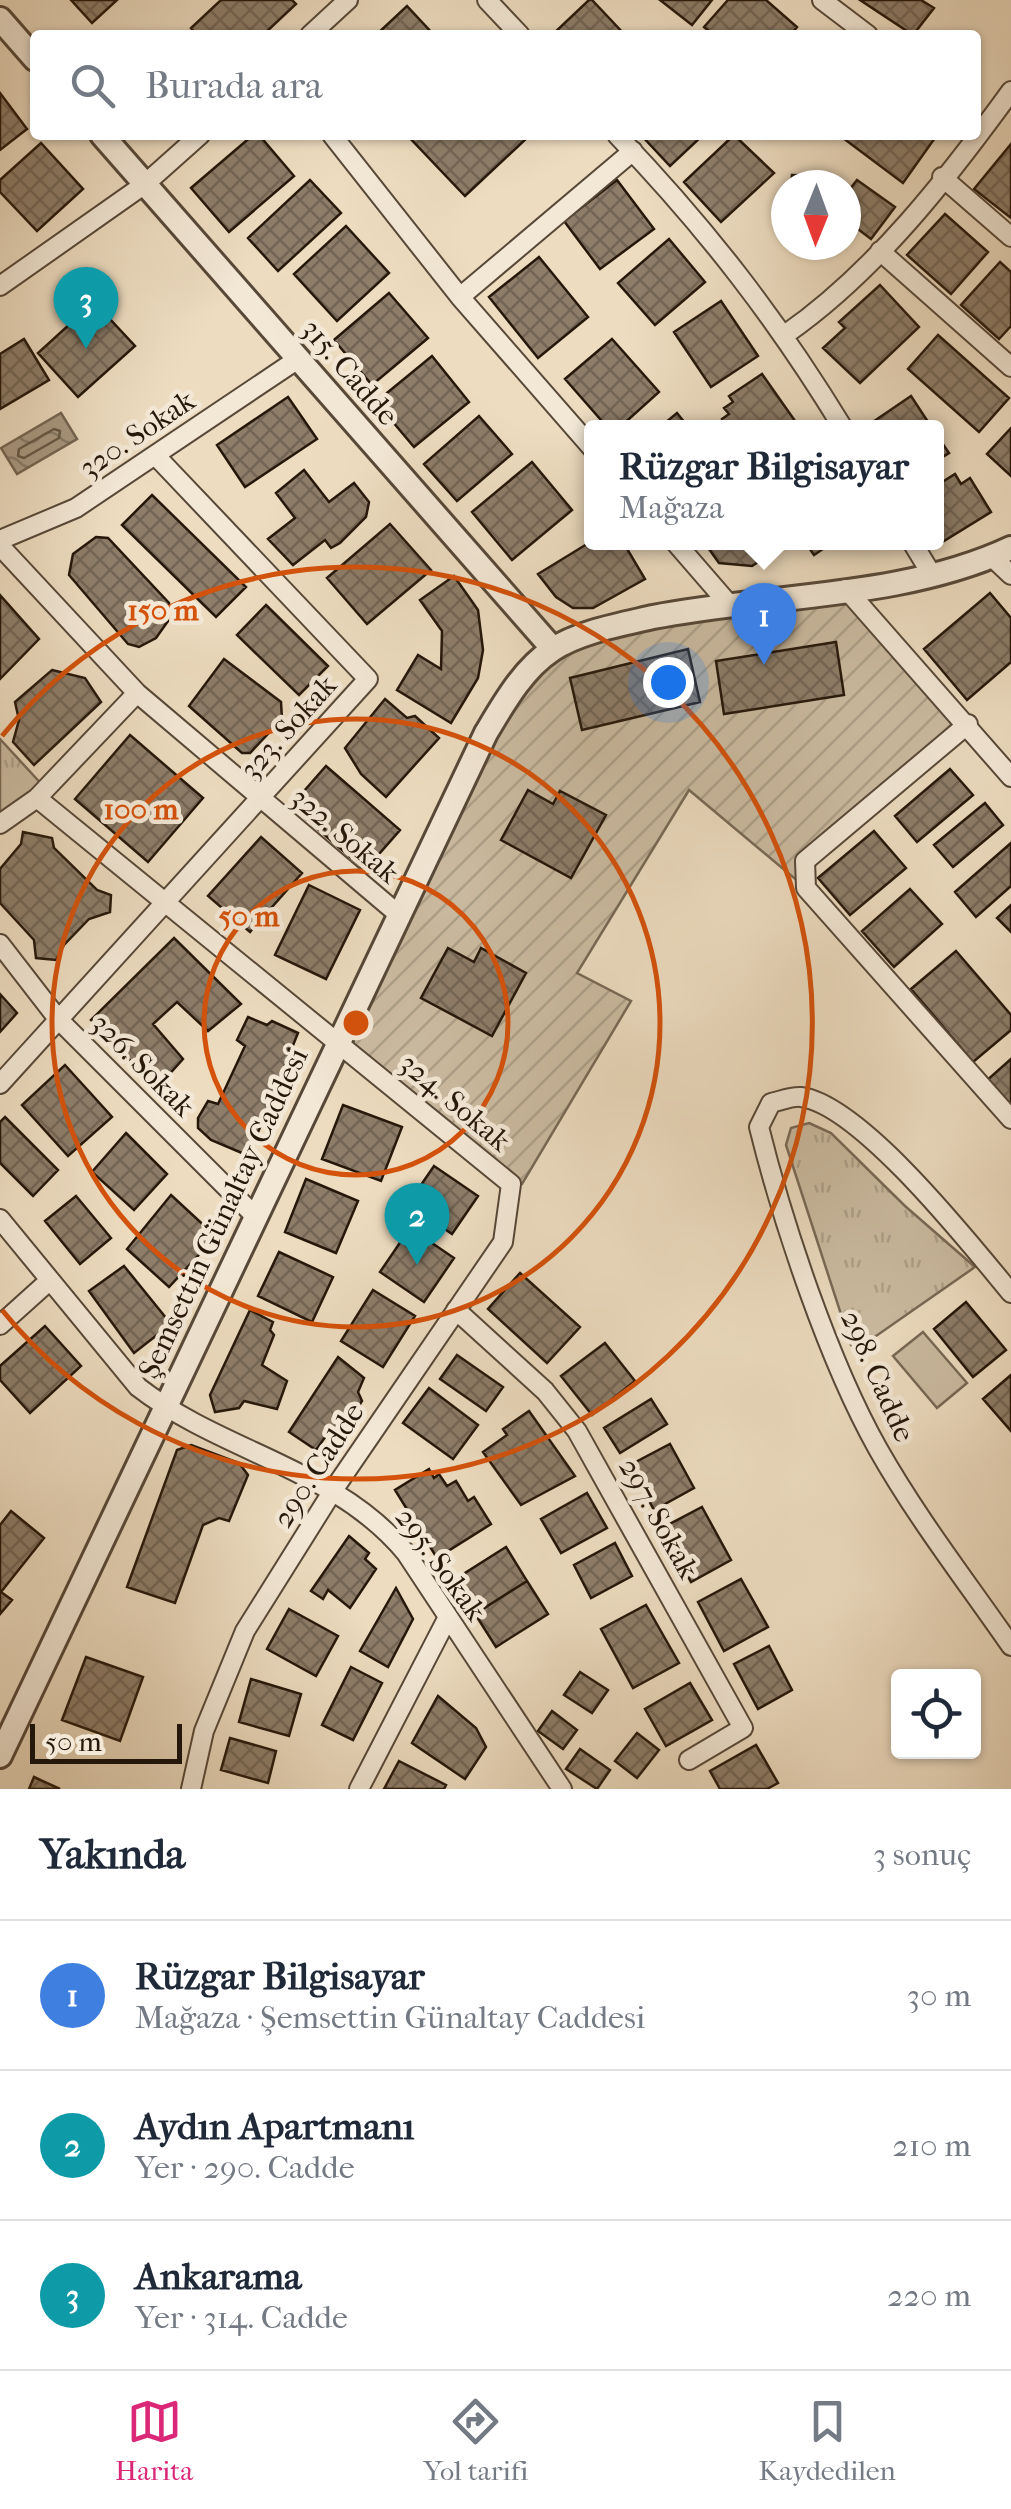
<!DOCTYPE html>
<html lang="tr">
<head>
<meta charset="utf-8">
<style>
  :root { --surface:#fff; --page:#f6f6f7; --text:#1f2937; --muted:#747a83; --line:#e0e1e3; --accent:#db2777 }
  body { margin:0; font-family:"IM FELL French Canon",serif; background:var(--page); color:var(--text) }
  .controls { position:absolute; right:30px; bottom:30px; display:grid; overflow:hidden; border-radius:10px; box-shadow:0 2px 8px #0004 }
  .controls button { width:90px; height:90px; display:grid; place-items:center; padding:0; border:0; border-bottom:2px solid var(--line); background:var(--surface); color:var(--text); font:50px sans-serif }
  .compass { position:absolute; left:771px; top:170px; width:90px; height:90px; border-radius:50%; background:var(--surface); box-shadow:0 2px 8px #0004; rotate:181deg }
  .scale { position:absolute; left:30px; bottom:25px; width:152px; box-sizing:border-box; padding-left:10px; border:5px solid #25170a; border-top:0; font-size:28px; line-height:35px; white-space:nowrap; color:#25170a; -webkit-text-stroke:8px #f3e8d6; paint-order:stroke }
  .you { position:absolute; left:668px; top:682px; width:35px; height:35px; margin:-25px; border:8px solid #fff; border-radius:50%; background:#1a73e8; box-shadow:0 0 0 15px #1a73e833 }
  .badge { display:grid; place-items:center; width:65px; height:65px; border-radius:50%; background:var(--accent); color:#fff; font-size:32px; font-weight:700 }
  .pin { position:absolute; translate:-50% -82px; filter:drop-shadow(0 2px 5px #0008) }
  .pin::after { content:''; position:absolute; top:52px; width:35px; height:30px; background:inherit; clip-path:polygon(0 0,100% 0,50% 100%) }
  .popup { position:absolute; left:584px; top:420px; width:360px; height:130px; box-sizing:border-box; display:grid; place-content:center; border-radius:10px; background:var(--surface); filter:drop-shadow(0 2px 8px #0005); font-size:32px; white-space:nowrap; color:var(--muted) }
  .popup b { font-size:38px; color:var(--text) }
  .popup::after { content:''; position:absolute; left:50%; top:100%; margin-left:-20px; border:20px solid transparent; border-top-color:var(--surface) }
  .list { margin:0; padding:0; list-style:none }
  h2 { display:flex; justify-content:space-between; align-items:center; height:130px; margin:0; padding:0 40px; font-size:42px }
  h2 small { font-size:32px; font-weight:400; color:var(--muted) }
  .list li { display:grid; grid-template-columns:65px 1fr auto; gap:30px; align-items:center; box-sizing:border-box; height:150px; padding:0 40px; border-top:2px solid var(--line) }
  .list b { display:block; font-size:38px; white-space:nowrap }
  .list p { margin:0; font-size:32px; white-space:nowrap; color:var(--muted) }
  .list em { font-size:32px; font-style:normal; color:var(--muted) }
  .icon { flex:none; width:55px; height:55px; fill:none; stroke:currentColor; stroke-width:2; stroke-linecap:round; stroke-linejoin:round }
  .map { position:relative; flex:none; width:1011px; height:1789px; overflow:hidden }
  .search { position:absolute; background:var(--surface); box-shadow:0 2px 8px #0004; left:30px; right:30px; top:30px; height:110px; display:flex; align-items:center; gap:25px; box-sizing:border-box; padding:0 35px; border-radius:10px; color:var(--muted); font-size:38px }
  .sheet { height:580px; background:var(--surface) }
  nav { display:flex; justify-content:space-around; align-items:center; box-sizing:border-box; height:140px; border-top:2px solid var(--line); background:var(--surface); font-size:28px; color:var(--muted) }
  nav a { display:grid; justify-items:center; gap:5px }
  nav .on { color:var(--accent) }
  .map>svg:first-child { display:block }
  .grass { fill:url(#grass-tufts); stroke:#786956; stroke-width:2.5 }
  .garden { fill:url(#garden-furrows); stroke:#786956; stroke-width:2.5 }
  .pitch { fill:#cbbba1; stroke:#786956; stroke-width:2.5 }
  .water { fill:url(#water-waves); stroke:#746552; stroke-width:2.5 }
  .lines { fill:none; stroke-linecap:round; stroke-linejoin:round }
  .shore { stroke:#675846; stroke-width:2.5 }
  .building { fill:url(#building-cross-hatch); stroke:#25170a; stroke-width:2.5 }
  .minor-casing { stroke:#574838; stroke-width:22 }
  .tertiary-casing { stroke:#574838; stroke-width:28 }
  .minor { stroke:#f3e8d6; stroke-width:18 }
  .tertiary { stroke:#f3e8d6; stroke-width:22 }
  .ring { fill:none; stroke:#d4520c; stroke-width:5 }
  .labels { text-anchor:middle; stroke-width:9; stroke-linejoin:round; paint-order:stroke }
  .street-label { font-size:30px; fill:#25170a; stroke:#f3e8d6 }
  .centre { fill:#d4520c; stroke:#f3e8d6; stroke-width:5 }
  .ring-label { font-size:30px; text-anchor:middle; font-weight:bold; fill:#d4520c; stroke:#f3e8d6; stroke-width:9; stroke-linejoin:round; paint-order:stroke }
</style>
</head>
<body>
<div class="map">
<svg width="1011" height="1789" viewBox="0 0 1011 1789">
  <defs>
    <pattern id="grass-tufts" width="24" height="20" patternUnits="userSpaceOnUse" patternTransform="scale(2.5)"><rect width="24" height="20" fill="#cbbba1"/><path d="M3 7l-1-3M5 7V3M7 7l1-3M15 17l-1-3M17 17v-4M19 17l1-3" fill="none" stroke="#aea089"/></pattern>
    <pattern id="garden-furrows" width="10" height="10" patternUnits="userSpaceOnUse" patternTransform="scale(2.5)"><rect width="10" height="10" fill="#cbbba1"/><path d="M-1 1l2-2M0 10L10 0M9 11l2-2" fill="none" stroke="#aea089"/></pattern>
    <pattern id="water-waves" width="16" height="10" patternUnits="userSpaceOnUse" patternTransform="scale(2.5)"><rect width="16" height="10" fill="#a99982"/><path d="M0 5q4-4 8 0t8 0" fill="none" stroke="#897c69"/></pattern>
    <pattern id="building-cross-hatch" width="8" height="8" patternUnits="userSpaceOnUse" patternTransform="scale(2.5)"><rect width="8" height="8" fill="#8d7d69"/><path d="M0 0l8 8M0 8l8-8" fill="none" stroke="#736555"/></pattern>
  </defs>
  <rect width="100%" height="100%" fill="#eddcc0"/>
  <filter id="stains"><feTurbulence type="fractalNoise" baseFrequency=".002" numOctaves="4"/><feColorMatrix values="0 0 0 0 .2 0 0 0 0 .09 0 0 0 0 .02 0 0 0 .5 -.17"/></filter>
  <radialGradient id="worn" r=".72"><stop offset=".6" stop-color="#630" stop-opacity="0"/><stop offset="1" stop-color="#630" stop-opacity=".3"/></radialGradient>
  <path class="grass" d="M0,739L46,789L0,824Z
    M809,1123L831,1133L905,1206L975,1267L856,1350L851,1345L786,1145L791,1128Z"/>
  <path class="garden" d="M846,589L968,724L805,861L806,888L689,790L577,973L631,1001L522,1184H511L337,1039L512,689L584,637Z"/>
  <path class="pitch" d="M923,1332L967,1383L937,1408L893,1356Z"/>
  <path class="water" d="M61,413L77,439L17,474L1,448Z"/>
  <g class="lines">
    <path class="shore" d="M54,429L60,431L59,438L24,458L18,456L19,449Z"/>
  </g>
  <path class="building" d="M71,0H117L92,23Z
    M221,0H292L296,4L263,35H197L191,28Z
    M592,0L625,35H552L589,0Z
    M660,0H712L692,25Z
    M728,0H766L797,27L790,35H714L704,27Z
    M860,0H921L934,8L913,35Z
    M407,6L434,35H376Z
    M0,93L27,129L0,150Z
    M253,135H259L294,176L229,232L191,188Z
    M407,135H528L529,136L465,196Z
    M641,135H703L670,166Z
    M734,135L774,173L721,222L684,182Z
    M839,135H937L903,183Z
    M41,143L83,189L37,231L0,192V180Z
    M1011,144V218L974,189Z
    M792,175L825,176L824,185H791Z
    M310,180L341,213L278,271L248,238Z
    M617,180L654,229L600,269L564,221Z
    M857,180L895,207L871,239L846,220V194Z
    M945,214L988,252L951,294L907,255Z
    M346,226L389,273L337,321L294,274Z
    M669,239L705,282L655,325L618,283Z
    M539,257L588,317L538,358L489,297Z
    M1000,262L1011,272V326L999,339L961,305Z
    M880,285L919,327L860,383L823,348L845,328L839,322Z
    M389,293L428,338L372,385L334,340Z
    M721,301L758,356L711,387L674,332Z
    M94,302L135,346L78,397L38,353Z
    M938,335L1009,398L979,432L908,369Z
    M24,339L49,380L0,409V354Z
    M612,339L659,392L619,428H608L565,379Z
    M432,356L469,402L414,447L376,402Z
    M762,374L800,428H728L722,419L729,414L724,408L733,402L729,396Z
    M911,396L932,428H864Z
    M288,397L317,439L245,487L217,445Z
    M677,413L689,428H659Z
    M479,416L512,454L457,501L424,464Z
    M1011,428V476L987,454Z
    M936,434L949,453L936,461Z
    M532,462L572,510L512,560L472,512Z
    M304,470L329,502L354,483L369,502L366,517L340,543L331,548L325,540L293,565L268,539L295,518L276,493Z
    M955,474L961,484L970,478L991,512L939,544L936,486Z
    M152,495L246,587L216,617L122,525Z
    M390,524L431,570L367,624L327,578Z
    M96,537L108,538L169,603L168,621L156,638L139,647L128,644L69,575L73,554Z
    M592,541L623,542L645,579L593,608H573L556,597L538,574Z
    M704,542H789L752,566L719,563Z
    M805,542H833L814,555Z
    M454,576L478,610L483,650L478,678L451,723L397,690L418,655L441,669L442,631L420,600Z
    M990,593L1011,618V662L967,700L924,649Z
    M0,595L39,639L0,679Z
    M266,605L328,666L299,695L237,635Z
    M836,642L844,695L724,714L716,661Z
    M688,649L700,702L582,730L570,678Z
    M224,659L281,702L282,719L250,753H242L189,706Z
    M52,670L85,678L101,702L34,765L13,742L19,720L15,702Z
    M385,699L407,718L415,716L439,738L386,797L361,774L345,748Z
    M130,735L203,798L148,862L75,799Z
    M326,766L400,830L365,870L291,806Z
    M950,769L973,795L917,842L895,816Z
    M528,790L553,804L560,791L606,815L571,878L501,840Z
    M985,803L1003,825L953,867L934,845Z
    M874,831L906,868L850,915L818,878Z
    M23,832L52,838L54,848L97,890L111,895L110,912L89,919L64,945L56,960L36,958L34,940L0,903V869L21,844Z
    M261,837L302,873L250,932L208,896Z
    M1011,843V886L976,917L955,892Z
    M309,885L360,910L326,979L275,955Z
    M910,889L942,924L894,967L862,931Z
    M1011,905V932L997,918Z
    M174,938L241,1004L208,1031L177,1002L153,1024L183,1059L157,1088L91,1020Z
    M448,948L474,962L481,948L526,973L492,1036L421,998Z
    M956,951L1011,1015V1030L973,1062L911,989Z
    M0,994L17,1013L0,1032Z
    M248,1017L267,1025L272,1021L298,1033L252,1147L242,1153L211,1140L198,1128V1118L208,1101L218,1104L245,1046L237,1040Z
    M1011,1059V1111L985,1082Z
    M65,1065L112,1117L68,1156L22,1105Z
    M343,1105L402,1127L381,1181L322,1159Z
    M5,1117L58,1170L33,1196L0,1163V1122Z
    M126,1133L167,1174L134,1210L92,1172Z
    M434,1166L478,1196L452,1234L408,1204Z
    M306,1179L358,1201L336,1253L285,1232Z
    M171,1195L210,1231L208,1245L169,1287L127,1249Z
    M76,1196L111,1238L80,1264L45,1221Z
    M410,1228L454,1258L424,1302L380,1272Z
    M279,1252L333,1277L312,1322L258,1296Z
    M124,1266L171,1324L134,1353L89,1291Z
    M520,1273L580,1327L547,1363L488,1309Z
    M373,1290L415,1316L383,1367L341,1341Z
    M966,1302L1006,1350L973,1377L934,1329Z
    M250,1310L273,1322L270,1330L274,1335L262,1365L287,1381L277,1409L244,1401L239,1408L215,1412L210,1395Z
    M45,1326L81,1366L30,1413L0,1380V1366Z
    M605,1343L635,1381L592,1415L561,1376Z
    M457,1355L503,1387L486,1411L440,1379Z
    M338,1357L364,1378L358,1392L362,1401L345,1429L337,1434L328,1433L316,1450L289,1432Z
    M1011,1375V1431L983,1399Z
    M429,1388L478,1425L453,1459L403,1423Z
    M651,1399L667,1424L620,1453L604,1428Z
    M529,1411L575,1476L521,1505L483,1452L507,1435L503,1429Z
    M670,1444L694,1488L654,1510L630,1465Z
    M191,1445L239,1463L248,1475L229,1521L219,1518L203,1525L175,1603L127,1587L177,1450Z
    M429,1469L434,1478L439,1474L447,1486L456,1481L468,1501L474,1497L491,1524L437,1558L395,1490Z
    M587,1493L607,1528L561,1553L541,1519Z
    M702,1507L731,1560L691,1582L662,1528Z
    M11,1511L44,1538L1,1592L12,1600L0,1614V1525Z
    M349,1536L369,1553L365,1559L376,1569L350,1608L328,1590L323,1599L311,1591Z
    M615,1543L632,1576L591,1598L574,1565Z
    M506,1547L527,1581L475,1614L454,1580Z
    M741,1579L768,1627L724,1651L698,1602Z
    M527,1581L548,1614L496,1647L475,1614Z
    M396,1588L413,1619L388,1667L360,1651Z
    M646,1605L679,1663L633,1688L601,1629Z
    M289,1609L338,1636L316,1676L267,1649Z
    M769,1646L792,1690L758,1709L734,1664Z
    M86,1657L143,1677L120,1741L62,1720Z
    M351,1667L382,1683L353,1740L322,1725Z
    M580,1672L608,1690L592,1713L564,1695Z
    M251,1679L301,1694L289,1736L239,1722Z
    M690,1683L712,1720L666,1746L645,1709Z
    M438,1696L476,1728L486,1747L465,1779L412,1743Z
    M552,1711L577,1730L563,1749L538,1731Z
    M637,1733L659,1750L637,1778L615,1761Z
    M230,1738L276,1751L268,1783L221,1770Z
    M756,1745L778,1783L767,1789H720L710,1771Z
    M580,1749L610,1770L597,1789L566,1769Z
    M399,1761L446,1785L444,1789H384Z
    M34,1777L60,1789H29Z"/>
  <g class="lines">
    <g class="minor-casing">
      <path id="minor" d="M487,0L520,35
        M822,0L868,35
        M310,35L348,0
        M332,135L460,297L592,448
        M617,135C706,228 776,318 843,428
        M942,177L1011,237
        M880,251L1011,367
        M0,286L145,184L200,135
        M460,297L633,151
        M786,334C875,272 948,178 1011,91
        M0,540L76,508L298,359
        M675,542L727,602
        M912,542L932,575
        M0,546L137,693L398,914
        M992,557L1011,575
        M846,589L1011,777
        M968,724L805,861L806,888L1011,1119
        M37,798L511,1184L503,1242L334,1489L245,1631L204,1731L191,1789
        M0,824L37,798L137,693
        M0,944L58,1019L257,1218
        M0,1084L368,679L155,455
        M0,1219L138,1387C223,1453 336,1468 406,1553L562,1789
        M1011,1293C971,1245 861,1105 801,1097C792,1096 780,1101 771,1103L759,1127C783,1224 829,1362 878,1449C917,1518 966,1581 1011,1646
        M456,1310L545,1391L577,1431L743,1728L689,1760
        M0,1325L49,1281
        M359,1789L448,1617"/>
    </g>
    <g class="tertiary-casing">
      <path id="tertiary" d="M0,19L35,59
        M102,135L553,649
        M0,1756L486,733C504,703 523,669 552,650C578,632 623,624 653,617C770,594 902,599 1011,548"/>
    </g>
    <use href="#minor" class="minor"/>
    <use href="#tertiary" class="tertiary"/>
  </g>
  <g class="ring">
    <circle cx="356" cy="1023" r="152"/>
    <circle cx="356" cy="1023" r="304"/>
    <path d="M2 736A456 456 0 1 1 2 1310"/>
  </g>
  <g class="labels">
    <g class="street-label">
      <text transform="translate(350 372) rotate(49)" y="10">315. Cadde</text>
      <text transform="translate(137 434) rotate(-34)" y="10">320. Sokak</text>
      <text transform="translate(288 727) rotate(-48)" y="10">323. Sokak</text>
      <text transform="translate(345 835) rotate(40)" y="10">322. Sokak</text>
      <text transform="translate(143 1065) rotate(45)" y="10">326. Sokak</text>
      <text transform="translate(455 1102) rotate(40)" y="10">324. Sokak</text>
      <text transform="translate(223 1213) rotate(-65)" y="10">Şemsettin Günaltay Caddesi</text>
      <text transform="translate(878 1376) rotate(66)" y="10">298. Cadde</text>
      <text transform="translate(318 1465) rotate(-57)" y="10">290. Cadde</text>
      <text transform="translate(659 1518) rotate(61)" y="10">297. Sokak</text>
      <text transform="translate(441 1564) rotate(54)" y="10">295. Sokak</text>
    </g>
  </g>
  <circle cx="356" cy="1023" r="15" class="centre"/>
  <g class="ring-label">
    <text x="163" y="620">150 m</text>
    <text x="141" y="819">100 m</text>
    <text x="249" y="926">50 m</text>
  </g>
  <rect width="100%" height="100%" filter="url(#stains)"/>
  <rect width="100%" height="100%" fill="url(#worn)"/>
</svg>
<div class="controls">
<button><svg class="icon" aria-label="locate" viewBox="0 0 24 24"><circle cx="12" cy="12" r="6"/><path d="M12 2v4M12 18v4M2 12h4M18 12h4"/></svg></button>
</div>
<svg class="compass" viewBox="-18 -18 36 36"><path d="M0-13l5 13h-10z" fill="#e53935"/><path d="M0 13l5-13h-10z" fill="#747a83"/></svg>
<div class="scale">50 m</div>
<div class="you"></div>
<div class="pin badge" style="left:764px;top:665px;background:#3f7fe0">1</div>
<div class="popup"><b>Rüzgar Bilgisayar</b>Mağaza</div>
<div class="pin badge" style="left:417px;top:1265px;background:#0f9aa8">2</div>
<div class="pin badge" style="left:86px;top:349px;background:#0f9aa8">3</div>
<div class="search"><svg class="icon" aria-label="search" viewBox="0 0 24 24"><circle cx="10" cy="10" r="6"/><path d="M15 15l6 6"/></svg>Burada ara</div>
</div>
<section class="sheet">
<h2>Yakında<small>3 sonuç</small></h2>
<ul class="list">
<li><span class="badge" style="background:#3f7fe0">1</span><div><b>Rüzgar Bilgisayar</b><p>Mağaza · Şemsettin Günaltay Caddesi</p></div><em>30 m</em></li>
<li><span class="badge" style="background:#0f9aa8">2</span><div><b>Aydın Apartmanı</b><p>Yer · 290. Cadde</p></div><em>210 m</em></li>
<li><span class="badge" style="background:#0f9aa8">3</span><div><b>Ankarama</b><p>Yer · 314. Cadde</p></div><em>220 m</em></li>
</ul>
</section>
<nav>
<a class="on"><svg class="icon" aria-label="map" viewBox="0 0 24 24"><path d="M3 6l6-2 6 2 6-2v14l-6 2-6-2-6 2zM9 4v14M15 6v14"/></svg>Harita</a>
<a><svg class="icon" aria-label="directions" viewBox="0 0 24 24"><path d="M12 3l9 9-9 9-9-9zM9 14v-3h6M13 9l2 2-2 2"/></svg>Yol tarifi</a>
<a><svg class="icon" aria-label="saved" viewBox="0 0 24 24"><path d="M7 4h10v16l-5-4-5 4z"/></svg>Kaydedilen</a>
</nav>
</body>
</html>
